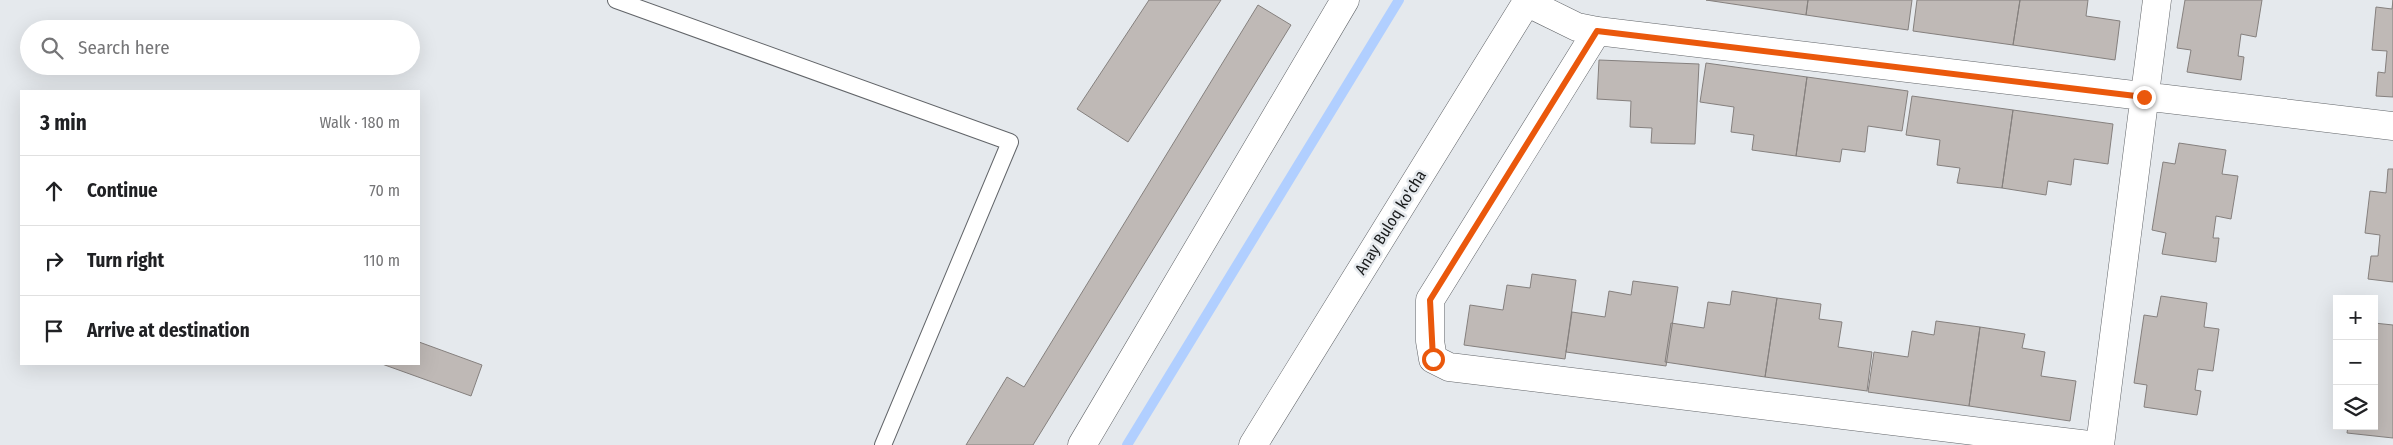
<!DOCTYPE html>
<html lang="en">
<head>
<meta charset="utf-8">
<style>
  :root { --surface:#fff; --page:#f6f6f6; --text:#202124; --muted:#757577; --line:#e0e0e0 }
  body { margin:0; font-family:"Fira Sans Condensed",sans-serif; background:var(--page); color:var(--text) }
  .controls { position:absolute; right:15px; bottom:15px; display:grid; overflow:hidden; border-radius:0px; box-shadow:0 5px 20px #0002 }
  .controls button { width:45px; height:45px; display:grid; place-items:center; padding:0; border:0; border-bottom:1px solid var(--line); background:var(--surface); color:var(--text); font:25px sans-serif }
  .stop { position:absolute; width:15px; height:15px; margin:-11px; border:4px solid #ea580c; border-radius:50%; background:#fff }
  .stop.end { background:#ea580c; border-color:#fff; box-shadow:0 1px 5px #0008 }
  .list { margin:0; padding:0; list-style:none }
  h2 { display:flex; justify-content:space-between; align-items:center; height:65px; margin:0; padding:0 20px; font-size:21px }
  h2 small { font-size:16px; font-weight:400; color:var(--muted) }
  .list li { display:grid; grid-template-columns:32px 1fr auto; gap:15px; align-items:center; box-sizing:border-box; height:70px; padding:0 20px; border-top:1px solid var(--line) }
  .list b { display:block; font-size:19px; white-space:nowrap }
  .list em { font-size:16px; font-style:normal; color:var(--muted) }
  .icon { flex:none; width:28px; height:28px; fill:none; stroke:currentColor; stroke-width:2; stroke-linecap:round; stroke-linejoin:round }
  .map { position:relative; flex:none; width:2393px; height:445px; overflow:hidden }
  .search { position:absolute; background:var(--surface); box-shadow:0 5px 20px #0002; left:20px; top:20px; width:400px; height:55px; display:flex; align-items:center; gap:12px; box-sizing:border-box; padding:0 18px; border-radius:28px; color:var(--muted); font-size:19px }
  .panel { position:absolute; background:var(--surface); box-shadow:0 5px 20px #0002; left:20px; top:90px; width:400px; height:275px; border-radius:0px }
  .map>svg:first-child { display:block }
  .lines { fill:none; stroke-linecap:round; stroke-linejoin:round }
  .stream { stroke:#b1cfff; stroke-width:10 }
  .building { fill:#bfb9b6; stroke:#85807e }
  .lane-casing { stroke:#626569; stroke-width:18 }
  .street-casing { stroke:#626569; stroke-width:29 }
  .secondary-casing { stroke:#626569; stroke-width:29 }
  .lane { stroke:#fff; stroke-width:16 }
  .street { stroke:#fff; stroke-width:28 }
  .secondary { stroke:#fff; stroke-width:28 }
  .route { stroke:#ea580c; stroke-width:6 }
  .labels { text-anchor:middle; stroke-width:5; stroke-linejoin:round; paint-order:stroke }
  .street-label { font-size:16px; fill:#191b1c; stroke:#e5e9ed }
</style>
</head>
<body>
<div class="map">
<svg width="2393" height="445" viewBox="0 0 2393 445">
  <rect width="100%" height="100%" fill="#e5e9ed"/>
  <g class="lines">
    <path class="stream" d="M1127,445L1399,0"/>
  </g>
  <path class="building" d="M1149,0H1221L1128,142L1077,109Z
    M1706,0H1808L1806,15Z
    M1808,0H1912L1908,30L1806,15Z
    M1917,0H2020L2013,45L1913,31Z
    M2020,0H2088L2086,16L2120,21L2115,60L2013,45Z
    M2185,0H2262L2256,37L2241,34L2238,56L2244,57L2241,80L2187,72L2191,50L2177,48Z
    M2393,0V97L2376,96L2378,72L2385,73L2387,51L2372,50L2376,7L2392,9Z
    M1258,5L1291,25L1033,445H966L1007,377L1024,387Z
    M1599,60L1699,64L1695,144L1651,143L1652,128L1630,127L1631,101L1597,99Z
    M1706,63L1807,77L1796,156L1752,150L1754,135L1731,132L1734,107L1700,102Z
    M1807,77L1908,91L1902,131L1868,126L1865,152L1842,149L1840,162L1796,156Z
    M1912,96L2013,110L2002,188L1957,183L1960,168L1937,165L1940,140L1906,135Z
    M2013,110L2113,124L2108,164L2074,159L2071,185L2048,181L2046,195L2002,188Z
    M2179,143L2226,150L2222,174L2238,176L2231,219L2216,216L2213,238H2219L2216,262L2162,254L2166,233L2152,230L2163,162L2175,164Z
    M2388,169H2393V282L2368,279L2371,256H2378L2380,235L2365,233L2370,191L2386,193Z
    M1532,274L1576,280L1565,359L1464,345L1470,305L1503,310L1507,285L1530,288Z
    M1633,281L1678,287L1666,366L1566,352L1572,312L1605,317L1609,291L1631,295Z
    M1732,291L1777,298L1765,377L1665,362L1671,323L1704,328L1708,302L1730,305Z
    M2161,296L2207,303L2204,327L2219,329L2213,371L2198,369L2195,390L2201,391L2197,415L2144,407L2147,385L2134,383L2144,315L2157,317Z
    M1777,298L1821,304L1819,319L1842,322L1838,347L1872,352L1867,391L1765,377Z
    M1936,321L1980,327L1969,406L1868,392L1874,352L1908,357L1912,331L1934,335Z
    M2374,323L2393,325V438L2347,433L2348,426H2374Z
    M1980,327L2025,334L2022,348L2045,352L2041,376L2076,381L2070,421L1969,406Z
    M419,342L482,365L471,396L382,364H419Z"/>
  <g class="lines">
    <g class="lane-casing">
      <path id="lane" d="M616,0L1010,142L883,445"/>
    </g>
    <g class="street-casing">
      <path id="street" d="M1526,2L1577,27L1597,31L2393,126
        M1597,31L1430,300V341L1433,359L1449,367L2089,445
        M1082,445L1345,0
        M2100,445L2157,0"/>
    </g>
    <g class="secondary-casing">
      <path id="secondary" d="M1253,445L1528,0"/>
    </g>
    <use href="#lane" class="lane"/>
    <use href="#street" class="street"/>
    <use href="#secondary" class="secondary"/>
  </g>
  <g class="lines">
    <path class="route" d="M1433,359L1430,300L1597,31L2144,97"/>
  </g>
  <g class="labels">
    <g class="street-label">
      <text transform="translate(1390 222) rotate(-58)" y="6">Anay Buloq ko'cha</text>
    </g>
  </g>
</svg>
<div class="controls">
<button>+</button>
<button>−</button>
<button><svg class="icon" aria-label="layers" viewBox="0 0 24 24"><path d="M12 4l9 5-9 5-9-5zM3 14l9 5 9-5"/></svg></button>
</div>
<div class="stop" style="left:1433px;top:359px"></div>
<div class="stop end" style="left:2144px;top:97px"></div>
<div class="search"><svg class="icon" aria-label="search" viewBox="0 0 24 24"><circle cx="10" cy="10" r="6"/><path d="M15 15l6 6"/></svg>Search here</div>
<section class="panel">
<h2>3 min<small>Walk · 180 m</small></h2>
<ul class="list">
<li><svg class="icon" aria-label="ahead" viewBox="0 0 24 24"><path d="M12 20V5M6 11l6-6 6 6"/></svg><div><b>Continue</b></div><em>70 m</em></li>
<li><svg class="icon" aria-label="right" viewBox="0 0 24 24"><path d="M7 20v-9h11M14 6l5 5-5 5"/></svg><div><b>Turn right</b></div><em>110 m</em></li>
<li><svg class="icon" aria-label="arrive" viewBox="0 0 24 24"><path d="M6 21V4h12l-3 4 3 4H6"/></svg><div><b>Arrive at destination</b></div></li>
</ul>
</section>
</div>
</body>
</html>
